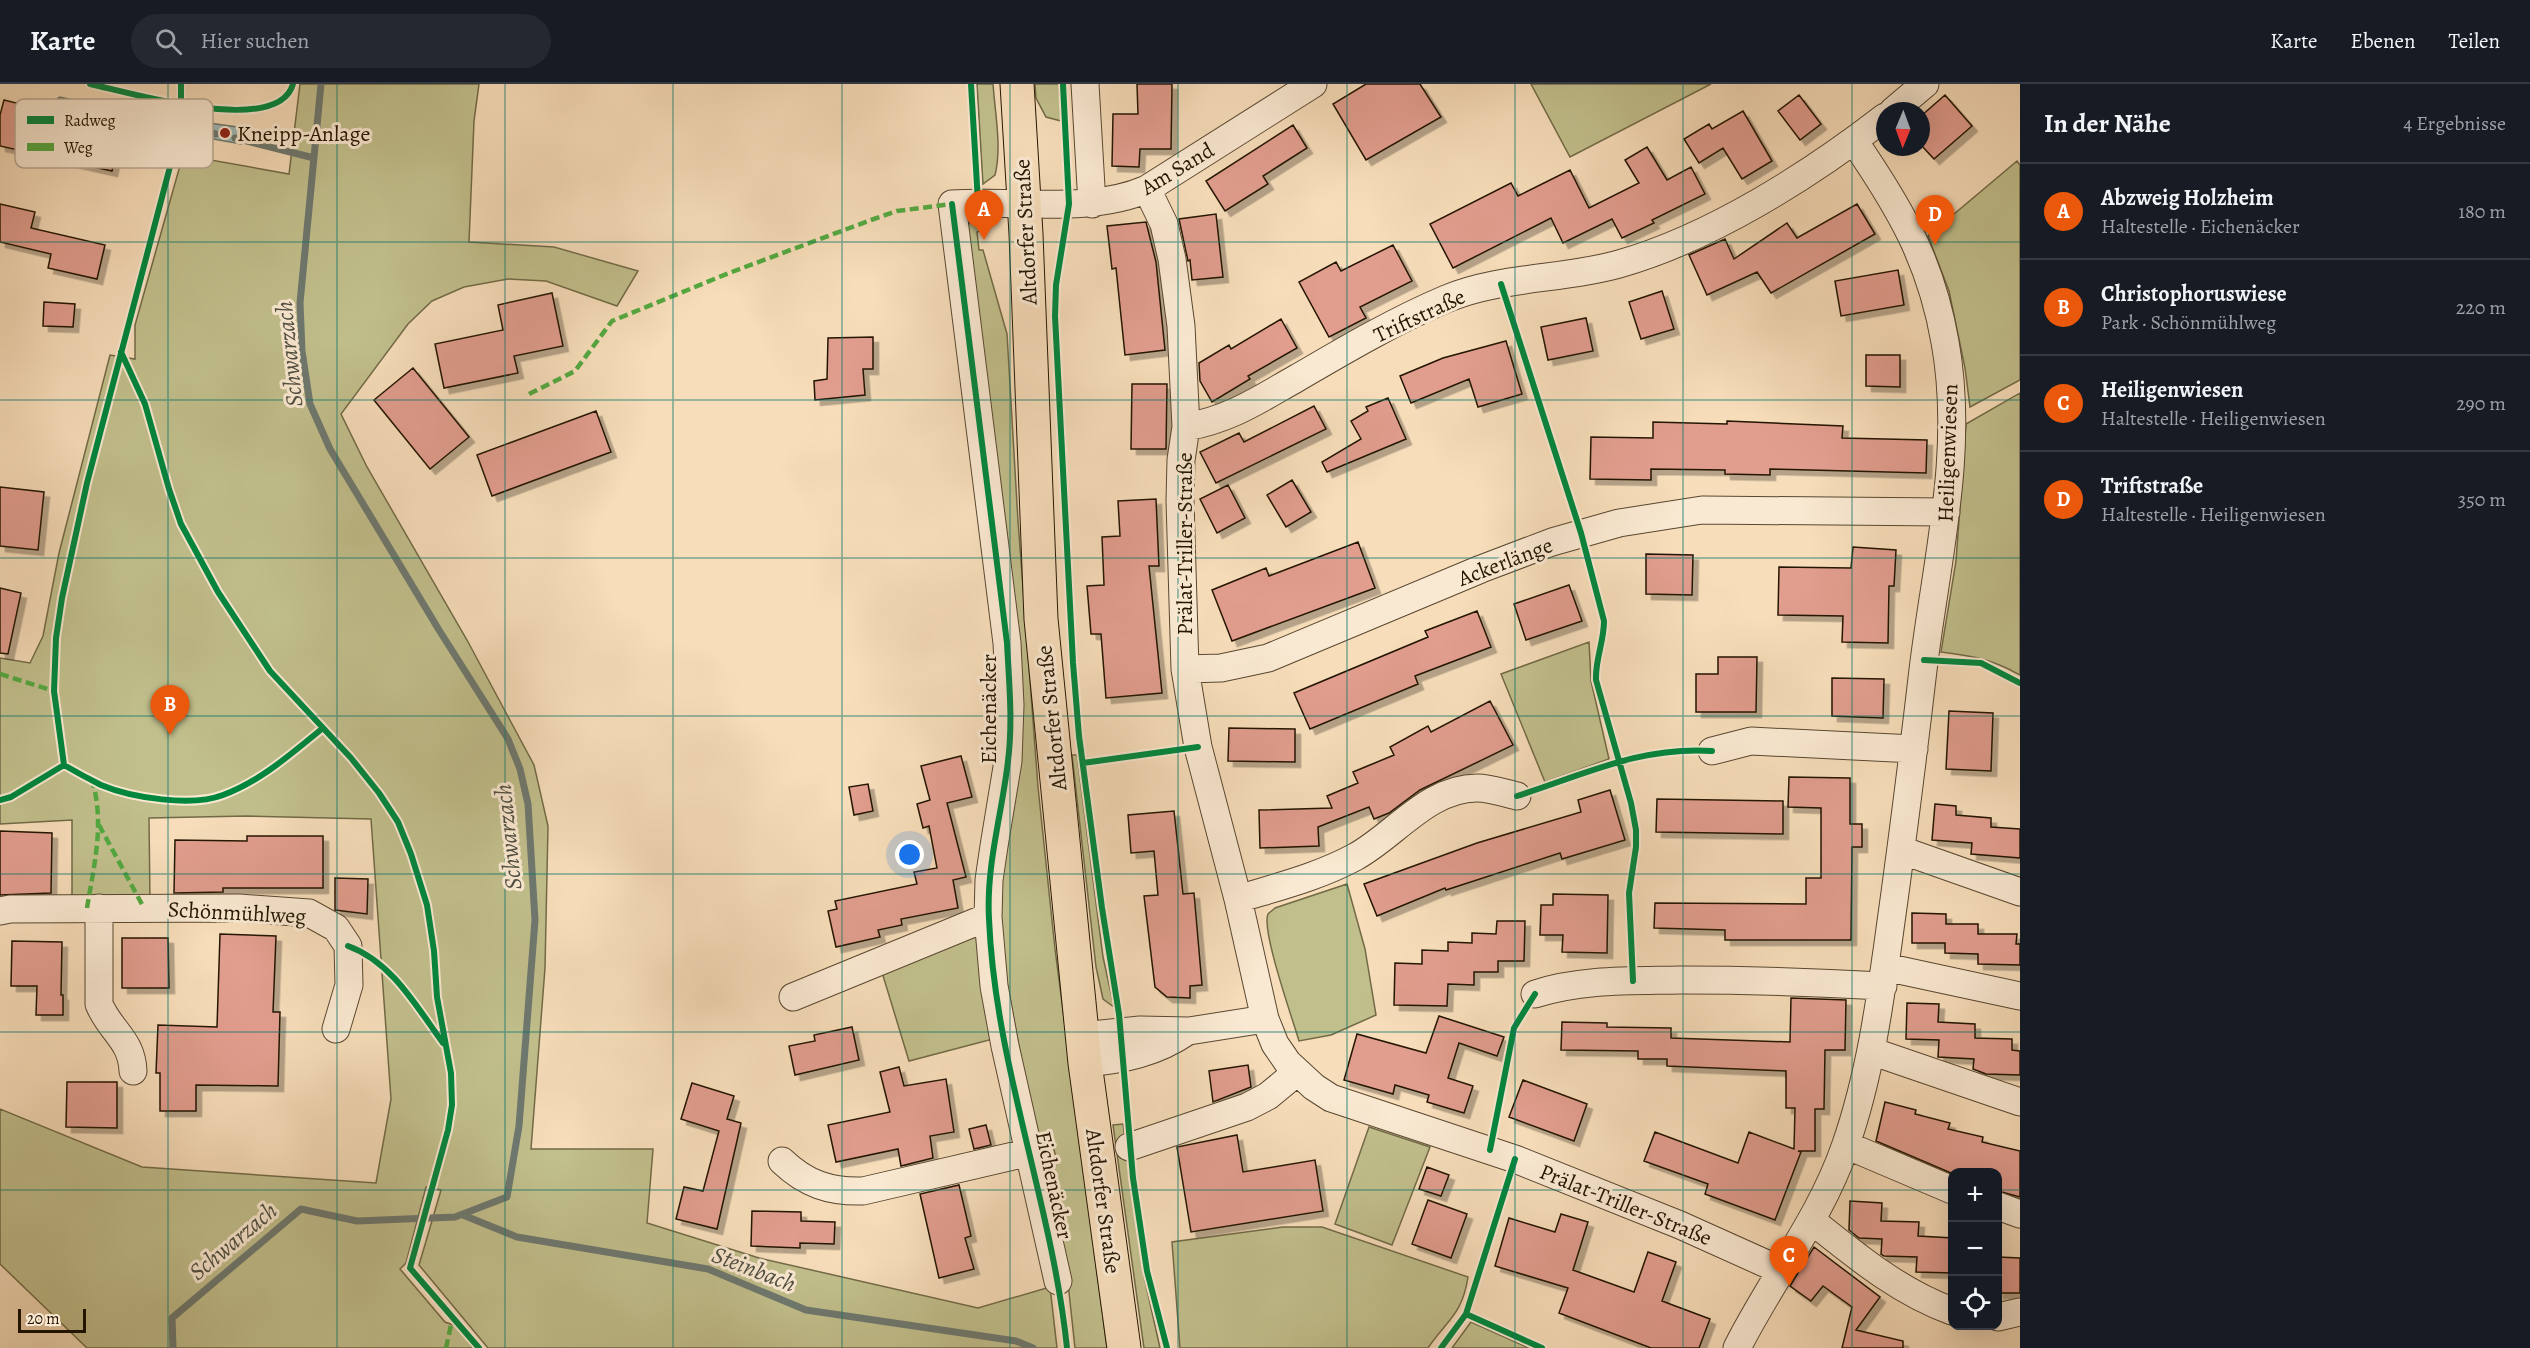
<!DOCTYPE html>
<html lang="de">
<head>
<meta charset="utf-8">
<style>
  :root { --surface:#171b24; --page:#242831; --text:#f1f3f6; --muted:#9ea1a6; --line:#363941; --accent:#ea580c }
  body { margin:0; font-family:Alegreya,serif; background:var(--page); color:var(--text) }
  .controls { position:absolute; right:18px; bottom:18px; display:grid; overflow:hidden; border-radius:12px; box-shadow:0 6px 24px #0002 }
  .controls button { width:54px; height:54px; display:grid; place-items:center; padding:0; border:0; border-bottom:2px solid var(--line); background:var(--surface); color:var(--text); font:30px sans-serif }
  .compass { position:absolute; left:1876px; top:18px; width:54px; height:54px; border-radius:50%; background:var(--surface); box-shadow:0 6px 24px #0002; rotate:181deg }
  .scale { position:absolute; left:18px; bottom:15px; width:68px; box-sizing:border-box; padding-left:6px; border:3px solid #241502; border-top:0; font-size:16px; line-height:21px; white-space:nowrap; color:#241502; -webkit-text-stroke:4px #fae9d2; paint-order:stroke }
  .you { position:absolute; left:910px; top:771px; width:21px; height:21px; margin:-15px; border:4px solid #fff; border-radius:50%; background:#1a73e8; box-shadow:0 0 0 9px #1a73e833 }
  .badge { display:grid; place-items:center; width:39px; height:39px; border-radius:50%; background:var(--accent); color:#fff; font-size:20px; font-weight:700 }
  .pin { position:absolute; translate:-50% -50px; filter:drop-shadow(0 2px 3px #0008) }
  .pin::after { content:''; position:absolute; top:32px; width:21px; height:18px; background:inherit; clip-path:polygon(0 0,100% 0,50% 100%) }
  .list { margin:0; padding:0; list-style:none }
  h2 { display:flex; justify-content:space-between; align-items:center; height:78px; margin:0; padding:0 24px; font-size:26px }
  h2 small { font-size:20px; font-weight:400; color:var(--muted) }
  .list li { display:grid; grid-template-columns:39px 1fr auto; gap:18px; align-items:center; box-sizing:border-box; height:96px; padding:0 24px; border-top:2px solid var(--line) }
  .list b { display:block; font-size:22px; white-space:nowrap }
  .list p { margin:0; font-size:20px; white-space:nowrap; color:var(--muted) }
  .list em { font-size:20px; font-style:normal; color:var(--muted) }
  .icon { flex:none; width:33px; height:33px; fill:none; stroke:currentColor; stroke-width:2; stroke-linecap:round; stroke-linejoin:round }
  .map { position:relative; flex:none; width:2020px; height:1264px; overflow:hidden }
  header { display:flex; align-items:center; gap:36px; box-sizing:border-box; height:84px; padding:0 30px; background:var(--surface); border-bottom:2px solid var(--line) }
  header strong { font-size:28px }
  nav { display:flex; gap:33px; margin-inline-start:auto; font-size:21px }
  .search { width:420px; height:54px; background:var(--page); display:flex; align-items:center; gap:15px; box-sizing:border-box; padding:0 21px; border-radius:33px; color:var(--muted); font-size:22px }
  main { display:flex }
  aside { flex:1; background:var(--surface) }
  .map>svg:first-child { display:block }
  .green { fill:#c1bf8c; stroke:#726a47; stroke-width:1.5 }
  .water { fill:#9fbab8; stroke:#6e786f; stroke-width:1.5 }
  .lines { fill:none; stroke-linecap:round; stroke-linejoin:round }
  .stream { stroke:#6e786f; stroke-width:7 }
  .building { fill:#e19d8e; stroke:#241502; stroke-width:1.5; filter:url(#shadow) }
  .minor-casing { stroke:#594730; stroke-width:29 }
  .major-casing { stroke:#241502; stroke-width:35 }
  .minor { stroke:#fae9d2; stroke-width:27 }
  .major { stroke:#f7ddba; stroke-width:33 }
  .quiet { stroke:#53a940; stroke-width:4.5; stroke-dasharray:9 4.5; stroke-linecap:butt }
  .cycleway-casing { stroke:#fae9d2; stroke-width:10 }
  .cycleway { stroke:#00873e; stroke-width:6 }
  .grid { fill:none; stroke:#0f766e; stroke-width:1.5; stroke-opacity:0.55 }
  .poi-dot { fill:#8f2418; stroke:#fae9d2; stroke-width:2 }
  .labels { text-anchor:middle; stroke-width:6; stroke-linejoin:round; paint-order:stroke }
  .poi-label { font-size:22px; fill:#241502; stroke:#fae9d2; text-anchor:start }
  .street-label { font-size:22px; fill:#241502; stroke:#fae9d2 }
  .water-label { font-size:24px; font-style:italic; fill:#4f4f42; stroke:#fae9d2 }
  .key { fill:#fae9d2; stroke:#baa994; stroke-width:1.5 }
  .key-label { font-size:16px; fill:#241502 }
</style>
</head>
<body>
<header>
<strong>Karte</strong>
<div class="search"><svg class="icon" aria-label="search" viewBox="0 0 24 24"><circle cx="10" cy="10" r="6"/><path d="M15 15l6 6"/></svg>Hier suchen</div>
<nav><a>Karte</a><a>Ebenen</a><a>Teilen</a></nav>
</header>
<main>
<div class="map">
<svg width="2020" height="1264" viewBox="0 0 2020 1264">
  <defs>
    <filter id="shadow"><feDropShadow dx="5.5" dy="5.5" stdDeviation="0" flood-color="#0004"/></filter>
  </defs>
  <rect width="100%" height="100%" fill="#f7ddba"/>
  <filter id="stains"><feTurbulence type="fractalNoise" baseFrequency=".00333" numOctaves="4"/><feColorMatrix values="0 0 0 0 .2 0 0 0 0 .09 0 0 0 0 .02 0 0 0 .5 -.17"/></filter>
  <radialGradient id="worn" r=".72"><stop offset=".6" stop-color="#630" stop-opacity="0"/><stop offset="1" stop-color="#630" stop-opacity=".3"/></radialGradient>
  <path class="green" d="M300,0H479L474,37L469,158L554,163L638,187L617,222L546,197L508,195L464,203L432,217L408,240L341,330L367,383L467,556L534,681L548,742L545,884L531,1065H653L647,1139L759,1174L978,1224L1050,1203L1057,1264H488L419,1181L441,1106L426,1103L406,1179L400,1185L445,1238L456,1242L473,1264H87L0,1180V1025L142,1083L376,1099L391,1015L371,735L247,732L149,734L150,818H72V736L0,740V574L30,579L43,552L59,469L110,271L135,275V241L183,71L289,90Z
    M977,0H993C995,29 1002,63 995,91L983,100Z
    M1035,0H1059L1061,37L1046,33L1036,14Z
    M1531,0H1711L1570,73Z
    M2017,77L2020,81V296L1970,323L1965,284L1949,207L1928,152Z
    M979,132L983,139L984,146L977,148L979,166H983L1007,250L1018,437L1038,703L1055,865L1107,1264H1075L1068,1199L1044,1087L1057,1079L1052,1056L1035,1050L1002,871L1000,829L1004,770L1016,698L968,142L971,135Z
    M2020,309V591C1991,575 1974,572 1941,568L1956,477L1966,340Z
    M1589,558L1591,597L1609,675L1545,698L1501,590Z
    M1072,671H1077L1103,873L1114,923L1103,915L1096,883Z
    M1347,800L1365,865L1376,931L1331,951L1299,957C1293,936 1261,846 1268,830C1270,828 1273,826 1275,824Z
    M978,850L993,955L909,977L881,885Z
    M1123,1040L1144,1192L1160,1264H1144L1113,1041Z
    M1369,1043L1430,1063L1392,1161L1335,1140Z
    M1283,1143H1322L1468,1193C1462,1231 1448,1235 1428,1264H1180L1172,1158Z
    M1471,1238L1529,1264H1452Z"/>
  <path class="water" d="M209,39L244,44L241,60L207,54Z"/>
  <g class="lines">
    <path class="stream" d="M60,16L216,50
      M235,54L314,74
      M463,1131L517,1153L708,1185L806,1226L1016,1257L1033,1264
      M173,1264L172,1234L301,1125L357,1137L455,1133L507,1113L519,1042L535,836L528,720L520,685L508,655L439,546L330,365L310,320L302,267L300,219L321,0"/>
  </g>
  <path class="building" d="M1137,0H1172L1171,65H1140L1139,83L1112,82L1113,30H1138Z
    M1366,0H1420L1441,33L1366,76L1333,20Z
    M1799,11L1821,40L1800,56L1778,27Z
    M1945,11L1972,42L1934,75L1921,61V32Z
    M4,16L52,28V32L120,46L112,87L0,62V31Z
    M1743,27L1772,77L1742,95L1723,64L1699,79L1684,55L1709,40L1712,45Z
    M1293,41L1307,64L1263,92L1268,100L1225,127L1206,97Z
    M1647,63L1667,96L1691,83L1705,110L1652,136L1654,139L1622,154L1612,135L1563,159L1551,134L1453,184L1430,140L1511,99L1518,112L1570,86L1589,124L1639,99L1625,76Z
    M0,120L35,128L31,144L105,161L97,195L48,184L51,170L0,158Z
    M1857,120L1875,150L1771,209L1757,188L1707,211L1689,171L1725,155L1734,175L1787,139L1797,154Z
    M1216,130L1223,193L1192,196L1190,176L1188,177L1179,135Z
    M1146,138L1156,178L1165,266L1125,271L1116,184L1112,185L1107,142Z
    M1393,161L1412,197L1360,223L1366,234L1329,253L1299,198L1336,178L1341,187Z
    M1898,186L1904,221L1841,232L1835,197Z
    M1662,207L1674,245L1641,255L1629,218Z
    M552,209L563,262L514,272L518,289L444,304L435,260L503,246L498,221Z
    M44,218L75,220L73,243L43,242Z
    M1586,234L1593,267L1548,276L1541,243Z
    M1281,235L1297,264L1248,292L1250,295L1212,318L1200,297L1199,279L1229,261L1231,265Z
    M873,253V285H863L865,311L815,316L814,297L827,295L828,254Z
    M1506,257L1522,310L1478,323L1469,295L1411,319L1400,292L1443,274Z
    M1866,271H1900V303L1866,302Z
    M413,284L469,353L430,385L374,316Z
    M1132,300H1167L1166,365H1131Z
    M1388,314L1406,355L1327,388L1322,378L1361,355L1351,337L1368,327L1366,323Z
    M1314,322L1326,345L1216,399L1200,368L1239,349L1244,358Z
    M596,327L611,368L492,412L477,371Z
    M1727,337L1843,342L1842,354L1927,356L1926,389L1770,385V391L1725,390V386L1651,385V396L1590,395L1591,353L1653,354V338L1727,340Z
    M1292,396L1311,428L1286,443L1267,411Z
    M1228,401L1245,434L1217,449L1200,415Z
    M0,403L44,408L38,466L0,462Z
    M1156,415L1159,482H1149L1162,609L1106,614L1101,550H1091L1087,502L1104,501L1102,453L1120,452L1118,417Z
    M1358,458L1375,504L1232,557L1212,506L1266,484L1269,492Z
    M1853,463L1896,466L1894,502H1889L1888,559L1842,558L1843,532L1778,531L1779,483L1851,484Z
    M1646,470L1693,471L1692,511L1646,510Z
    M1569,501L1582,537L1526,556L1514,520Z
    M0,504L21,509L8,570L0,569Z
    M1477,527L1491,563L1415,592L1418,600L1310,645L1294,609L1428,553L1425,547Z
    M1718,573H1757L1756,628H1696V590H1718Z
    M1832,594L1884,595L1883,634L1832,632Z
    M1490,617L1513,661L1420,706L1389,729L1374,735L1369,723L1318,743L1319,762L1260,764L1259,726L1332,724L1327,712L1358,699L1353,688L1394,671L1390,663L1428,642L1431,648Z
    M1949,627L1993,629L1991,687L1946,685Z
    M1229,644L1295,645V678L1228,677Z
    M961,672L972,713L947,719L966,793L953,796L958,824L901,835L902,841L878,846L880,853L836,863L828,827L837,825L835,817L917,800L914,788L937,784L929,742L923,744L917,720L930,716L921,682Z
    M1789,693L1850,694V740H1862V763H1852L1851,856H1725V846L1654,844L1655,819L1806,820V794H1821V724L1788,723Z
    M868,700L873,727L854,731L849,703Z
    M1610,706L1625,756L1562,775L1560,769L1446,806L1445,804L1377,832L1364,800L1477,759L1581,728L1578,716Z
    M1657,715L1783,717V750L1656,748Z
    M1935,720L1956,722V731L1991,734V743L2020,745V774L1971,770L1972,759L1932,756Z
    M1174,727L1183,810L1194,809L1202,901L1190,902V914L1167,913L1155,903L1144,812L1158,811L1154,767L1131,769L1128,731Z
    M0,747L52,749L51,809L0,811Z
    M247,752H323V804H223V808L174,809L175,756L247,757Z
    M335,794L368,795L367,830L335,826Z
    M1553,810L1608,811L1607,869L1562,868L1563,851H1540L1541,821H1553Z
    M1912,829L1946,830V840H1978V850H2017L2016,860H2020V881L1978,880V870L1945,869V859H1912Z
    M1497,837H1525L1524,877H1498V888H1474V901L1448,900L1447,922L1394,921L1395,879L1422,880V866L1448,867V858L1472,859V849L1496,850Z
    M220,850L276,852L273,928H280L278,1002L196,1001V1027H160V989H156L158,941L217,943Z
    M122,854H168L169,904H122Z
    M12,857L62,858L61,911H63V931H36L37,902H11Z
    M1791,914L1846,916L1845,966H1825L1824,1025H1815V1067H1798L1801,1068L1775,1136L1705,1110L1708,1100L1644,1077L1655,1048L1738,1079L1749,1048L1794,1065L1795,1024H1786V987L1667,982V975H1638V967L1561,966L1562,938L1607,939V943L1671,944V954L1790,958Z
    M1907,919L1939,920L1938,938L1975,940V954L2012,955V966L2020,967V991L1986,990L1973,985L1974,975L1938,973L1939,956L1906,955Z
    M1439,932L1504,953L1497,972L1459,959L1448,994L1473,1002L1464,1029L1427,1018L1429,1011L1395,1001L1393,1010L1344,996L1357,950L1426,969Z
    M852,943L859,976L795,991L789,962L815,957L814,951Z
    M1248,981L1251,1003L1213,1018L1209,987Z
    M899,983L904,1002L946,995L954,1048L930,1052L933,1074L901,1082L898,1065L836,1078L828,1041L890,1028L880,988Z
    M1523,996L1587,1020L1574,1057L1509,1033Z
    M67,998H117V1044L66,1043Z
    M692,999L734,1012L727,1035L741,1039L717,1145L676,1135L684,1103L703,1107L719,1047L681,1035Z
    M1885,1018L1916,1026L1915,1030L1950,1039L1948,1045L1983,1053L1982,1058L2020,1067V1113L1998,1107V1089H1951L1876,1057Z
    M986,1041L991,1061L974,1065L969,1045Z
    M1237,1051L1243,1088L1315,1076L1323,1127L1191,1148L1177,1063Z
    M1427,1083L1449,1091L1441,1112L1419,1105Z
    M959,1101L971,1152L965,1154L974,1185L939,1194L920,1110Z
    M1428,1116L1467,1130L1451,1174L1412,1160Z
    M1850,1117L1882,1119L1881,1137L1919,1138L1918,1152L1953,1154V1189L1916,1188L1917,1173L1884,1172L1881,1170L1882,1155L1859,1154L1849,1146Z
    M752,1127L801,1128V1137L835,1138L834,1160L800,1159V1164L751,1162Z
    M1561,1130L1588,1138L1573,1186L1634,1208L1648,1168L1676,1178L1662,1217L1710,1235L1699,1264H1651L1559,1229L1568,1204L1495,1182L1509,1134L1555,1148Z
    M1814,1163L1880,1213L1856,1246L1903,1257V1264H1842L1852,1223L1823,1202L1811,1217L1790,1202Z
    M1998,1173L2020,1174V1209H1998Z"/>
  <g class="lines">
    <g class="minor-casing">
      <path id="minor" d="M1085,0L1092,120
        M1893,27L1925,0
        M1147,105L1164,140L1172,175L1181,242L1186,343L1181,376L1180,417L1185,585L1198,663L1238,815L1265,935L1275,960L1288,979L1314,1003L1331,1014L1515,1075L1680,1141L1780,1186
        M1186,343C1231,335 1258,316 1297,294C1345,266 1394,237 1446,215C1501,192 1563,196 1619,180C1711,154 1810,91 1885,33
        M1185,585L1221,584L1268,574L1481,485L1552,458L1619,439L1702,426L1946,428
        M1712,667L1751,657L1914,665
        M1901,766L2020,808
        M1238,815C1277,803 1318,793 1355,773C1394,752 1428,704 1477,704C1490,704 1504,709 1517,712
        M99,824V920C110,947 132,956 133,987
        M0,827L10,825L239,824L309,829L336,844L348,862L349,901L336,945
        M1885,883L2020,912
        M1535,910C1582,895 1631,897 1680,896C1748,896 1815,898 1883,902
        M793,913L988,833
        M1082,952L1140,946L1189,947L1265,935
        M1871,967L2020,1018
        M1085,979C1123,976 1156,969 1188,947
        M1846,1061L1952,1106
        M1129,1063L1247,1023L1268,1012L1297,988
        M782,1077C806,1100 830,1108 863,1107L1030,1068
        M1998,1122L2020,1130
        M1811,1136C1855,1171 1899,1208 1952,1227
        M1058,1197L1005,962L994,902L988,833L989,796L994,762L1008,677L1010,621L1007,559L952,120C1015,116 1090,130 1147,105L1313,0
        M1998,1233L2020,1228
        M1737,1264C1771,1196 1820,1135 1845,1063C1870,992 1880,918 1890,845C1902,759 1913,672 1923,586C1936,477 1965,368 1945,258C1931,177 1900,124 1854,57"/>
    </g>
    <g class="major-casing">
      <path id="major" d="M1017,0L1026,150L1041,535L1085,979L1124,1264"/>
    </g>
    <use href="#minor" class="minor"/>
    <use href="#major" class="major"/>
    <path class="quiet" d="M529,310L575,287L612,237L729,189L871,136L897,127L952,120
      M0,590L54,607
      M99,741L144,824
      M87,824C94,781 105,739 92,696
      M446,1264L453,1232"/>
    <g class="cycleway-casing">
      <path id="cycleway" d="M90,0C128,8 278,54 293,0
        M971,0L978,118
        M1063,0L1069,120L1056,201L1055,232L1073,579L1079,652L1102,824L1119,930L1133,1094L1147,1187L1167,1264
        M952,120L1007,559C1009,598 1013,638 1008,677C1002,730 986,781 989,835C995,981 1052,1119 1067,1264
        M1501,200L1581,449L1604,537C1604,558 1595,576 1596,596L1631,719L1636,746V763L1629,809L1633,897
        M121,268L145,320L169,405L181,440L218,508L270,587L351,674L379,709L398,738L411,770L427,821L434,867L437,913L451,989L452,1021L448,1046L410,1184L479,1264
        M1924,576L1981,579L2020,599
        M1083,679L1198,663
        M64,681L54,607L56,554L62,514L87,399L177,56L181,38V0
        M1517,712C1583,691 1641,662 1712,667
        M0,716L11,713L64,681C76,688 89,695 101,701C132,714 192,723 223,711C261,697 292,669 323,644
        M348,862C392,878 416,922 443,959
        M1490,1066L1514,944L1535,910
        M1466,1230L1542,1264
        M1441,1264L1466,1230L1515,1075"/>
    </g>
    <use href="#cycleway" class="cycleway"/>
  </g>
  <path class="grid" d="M168,0V1264M337,0V1264M505,0V1264M673,0V1264M842,0V1264M1010,0V1264M1178,0V1264M1347,0V1264M1515,0V1264M1683,0V1264M1852,0V1264M0,158H2020M0,316H2020M0,474H2020M0,632H2020M0,790H2020M0,948H2020M0,1106H1952M1998,1106H2020"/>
  <circle class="poi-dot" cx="225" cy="49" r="6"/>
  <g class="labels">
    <g class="poi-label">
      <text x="237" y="57">Kneipp-Anlage</text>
    </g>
    <g class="street-label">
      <text transform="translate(1177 84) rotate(-31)" y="8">Am Sand</text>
      <text transform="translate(1025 148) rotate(-93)" y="8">Altdorfer Straße</text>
      <text transform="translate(1419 231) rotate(-25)" y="8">Triftstraße</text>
      <text transform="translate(1947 369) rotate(-88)" y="8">Heiligenwiesen</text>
      <text transform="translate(1184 460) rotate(-90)" y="8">Prälat-Triller-Straße</text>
      <text transform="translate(1505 477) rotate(-21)" y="8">Ackerlänge</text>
      <text transform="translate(988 625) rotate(-90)" y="8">Eichenäcker</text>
      <text transform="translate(1051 634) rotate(-96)" y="8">Altdorfer Straße</text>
      <text transform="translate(237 828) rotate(3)" y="8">Schönmühlweg</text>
      <text transform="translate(1055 1101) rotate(78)" y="8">Eichenäcker</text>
      <text transform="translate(1104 1117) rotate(82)" y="8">Altdorfer Straße</text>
      <text transform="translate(1626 1120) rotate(22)" y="8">Prälat-Triller-Straße</text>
    </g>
    <g class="water-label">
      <text transform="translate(289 270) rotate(-96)" y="8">Schwarzach</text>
      <text transform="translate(508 753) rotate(-96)" y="8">Schwarzach</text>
      <text transform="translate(233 1157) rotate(-40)" y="8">Schwarzach</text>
      <text transform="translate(754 1185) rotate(21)" y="8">Steinbach</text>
    </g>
  </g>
  <rect x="15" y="15" width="198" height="69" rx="9" class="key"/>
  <rect x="27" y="32" width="27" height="8" fill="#00873e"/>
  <rect x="27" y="59" width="27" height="8" fill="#53a940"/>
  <g class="key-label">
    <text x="64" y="42">Radweg</text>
    <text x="64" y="69">Weg</text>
  </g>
  <rect width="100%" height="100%" filter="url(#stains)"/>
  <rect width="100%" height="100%" fill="url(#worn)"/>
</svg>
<div class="controls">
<button>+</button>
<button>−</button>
<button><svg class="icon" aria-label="locate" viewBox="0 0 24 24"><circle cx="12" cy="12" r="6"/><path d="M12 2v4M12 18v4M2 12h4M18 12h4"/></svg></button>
</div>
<svg class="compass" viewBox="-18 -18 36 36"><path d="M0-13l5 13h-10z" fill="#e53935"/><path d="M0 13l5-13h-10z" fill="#9ea1a6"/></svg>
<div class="scale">20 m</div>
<div class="you"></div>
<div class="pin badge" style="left:984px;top:156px">A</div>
<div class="pin badge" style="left:170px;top:651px">B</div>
<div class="pin badge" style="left:1789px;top:1202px">C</div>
<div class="pin badge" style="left:1935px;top:161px">D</div>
</div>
<aside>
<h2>In der Nähe<small>4 Ergebnisse</small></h2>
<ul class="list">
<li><span class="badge">A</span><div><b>Abzweig Holzheim</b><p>Haltestelle · Eichenäcker</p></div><em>180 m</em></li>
<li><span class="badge">B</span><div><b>Christophoruswiese</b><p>Park · Schönmühlweg</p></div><em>220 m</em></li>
<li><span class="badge">C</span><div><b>Heiligenwiesen</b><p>Haltestelle · Heiligenwiesen</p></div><em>290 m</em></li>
<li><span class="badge">D</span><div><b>Triftstraße</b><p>Haltestelle · Heiligenwiesen</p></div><em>350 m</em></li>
</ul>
</aside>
</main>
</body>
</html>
